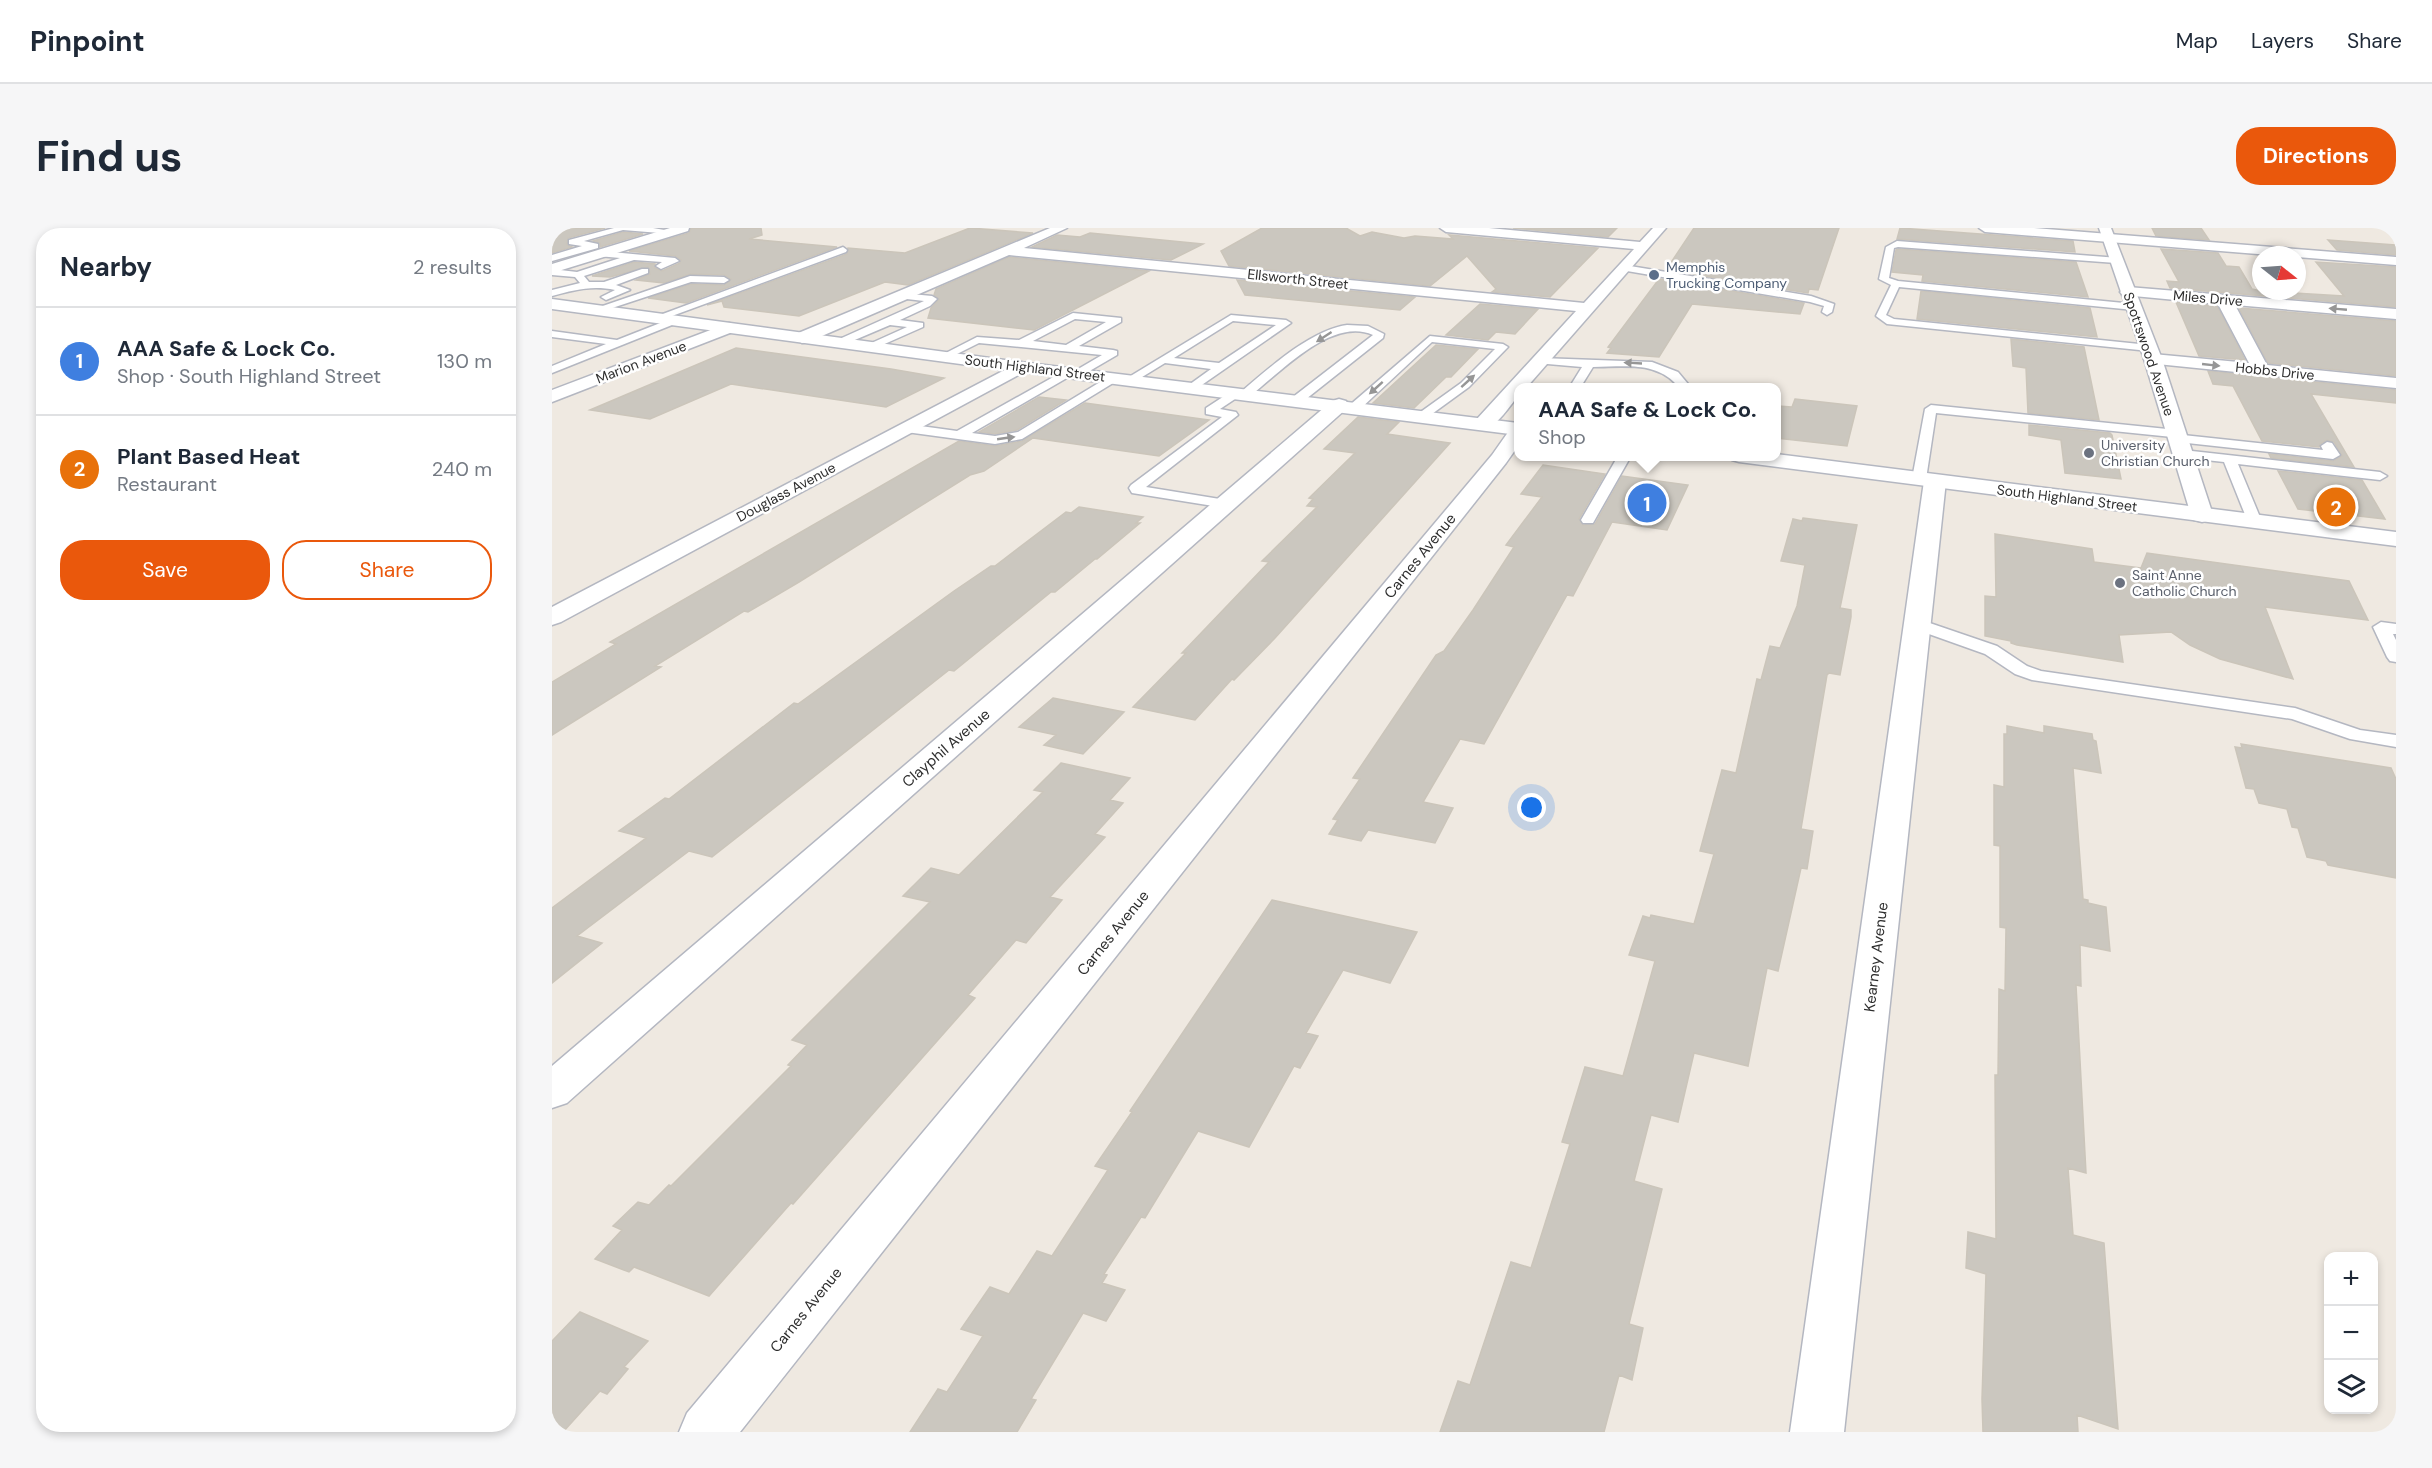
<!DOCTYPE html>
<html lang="en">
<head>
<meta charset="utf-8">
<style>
  :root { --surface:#fff; --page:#f6f6f7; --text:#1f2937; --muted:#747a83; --line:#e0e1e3; --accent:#ea580c }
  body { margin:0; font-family:"DM Sans",sans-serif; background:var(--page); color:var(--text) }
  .controls { position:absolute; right:18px; bottom:18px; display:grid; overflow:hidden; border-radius:12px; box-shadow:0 3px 9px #0003 }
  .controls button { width:54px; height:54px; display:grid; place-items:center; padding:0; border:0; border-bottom:2px solid var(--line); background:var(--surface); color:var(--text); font:30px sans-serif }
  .compass { position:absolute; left:1700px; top:18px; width:54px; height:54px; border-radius:50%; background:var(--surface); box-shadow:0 3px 9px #0003; rotate:107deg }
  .you { position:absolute; left:980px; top:580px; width:21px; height:21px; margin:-15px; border:4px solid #fff; border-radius:50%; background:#1a73e8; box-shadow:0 0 0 9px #1a73e833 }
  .badge { display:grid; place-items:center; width:39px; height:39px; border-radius:50%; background:var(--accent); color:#fff; font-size:20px; font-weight:700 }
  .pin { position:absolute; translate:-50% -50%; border:3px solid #fff; box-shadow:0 2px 6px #0006 }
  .popup { position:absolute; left:962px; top:155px; width:267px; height:78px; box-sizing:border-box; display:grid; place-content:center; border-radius:12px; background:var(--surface); filter:drop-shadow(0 2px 4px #0005); font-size:20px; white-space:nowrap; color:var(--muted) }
  .popup b { font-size:22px; color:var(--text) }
  .popup::after { content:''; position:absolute; left:50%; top:100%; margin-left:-12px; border:12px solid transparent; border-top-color:var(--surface) }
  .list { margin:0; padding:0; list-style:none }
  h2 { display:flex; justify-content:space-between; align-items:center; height:78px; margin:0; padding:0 24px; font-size:26px }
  h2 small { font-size:20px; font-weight:400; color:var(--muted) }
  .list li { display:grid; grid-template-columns:39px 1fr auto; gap:18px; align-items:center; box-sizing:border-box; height:108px; padding:0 24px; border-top:2px solid var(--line) }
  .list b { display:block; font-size:22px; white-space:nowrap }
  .list p { margin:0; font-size:20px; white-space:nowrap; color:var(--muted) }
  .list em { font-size:20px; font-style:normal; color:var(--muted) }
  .actions { display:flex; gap:12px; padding:18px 24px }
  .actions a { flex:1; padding:14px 0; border:2px solid var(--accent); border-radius:24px; text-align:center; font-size:21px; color:var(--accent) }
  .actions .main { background:var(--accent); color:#fff }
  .icon { flex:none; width:33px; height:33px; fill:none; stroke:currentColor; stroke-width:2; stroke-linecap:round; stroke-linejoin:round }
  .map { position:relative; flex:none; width:1844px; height:1204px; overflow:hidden; border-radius:24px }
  header { display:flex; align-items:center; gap:36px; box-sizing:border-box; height:84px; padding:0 30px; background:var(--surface); border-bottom:2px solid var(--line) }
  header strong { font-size:28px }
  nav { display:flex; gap:33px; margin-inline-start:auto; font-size:21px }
  .intro { display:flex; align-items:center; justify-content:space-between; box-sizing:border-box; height:144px; padding:0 36px }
  h1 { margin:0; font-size:42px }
  .button { padding:15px 27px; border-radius:24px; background:var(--accent); color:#fff; font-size:21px; font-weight:700 }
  main { display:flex; gap:36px; padding:0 36px }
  aside { flex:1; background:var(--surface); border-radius:24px; box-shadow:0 3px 9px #0003 }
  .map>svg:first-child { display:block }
  .building { fill:#cbc7bf; stroke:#cbc5ba; stroke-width:1.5 }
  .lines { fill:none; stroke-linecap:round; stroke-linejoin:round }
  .service-casing { stroke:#b4b7c1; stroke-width:3 }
  .minor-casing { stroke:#b4b7c1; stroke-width:3 }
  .tertiary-casing { stroke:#b4b7c1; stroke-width:3 }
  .secondary-casing { stroke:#b4b7c1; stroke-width:3 }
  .service { fill:#fff; fill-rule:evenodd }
  .minor { fill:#fff; fill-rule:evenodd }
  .tertiary { fill:#fff; fill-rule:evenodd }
  .secondary { fill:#fff; fill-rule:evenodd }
  .oneway { fill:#969696 }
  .service-dot { fill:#5c6f8a; stroke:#fff; stroke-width:2 }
  .worship-dot { fill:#6b7280; stroke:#fff; stroke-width:2 }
  .labels { text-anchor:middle; stroke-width:5; stroke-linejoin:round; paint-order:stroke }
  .far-service-label { font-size:14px; fill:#4e5e75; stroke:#fff; text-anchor:start }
  .far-street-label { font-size:14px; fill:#2e2e2e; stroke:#fff }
  .far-worship-label { font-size:14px; fill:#5b616d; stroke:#fff; text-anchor:start }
  .street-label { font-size:15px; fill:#2e2e2e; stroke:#fff }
</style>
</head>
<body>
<header>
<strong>Pinpoint</strong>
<nav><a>Map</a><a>Layers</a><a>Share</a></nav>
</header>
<div class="intro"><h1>Find us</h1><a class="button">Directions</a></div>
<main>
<aside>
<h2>Nearby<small>2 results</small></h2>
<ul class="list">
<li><span class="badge" style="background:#3f7fe0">1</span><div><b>AAA Safe &amp; Lock Co.</b><p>Shop · South Highland Street</p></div><em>130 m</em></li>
<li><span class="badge" style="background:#e8710a">2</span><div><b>Plant Based Heat</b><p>Restaurant</p></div><em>240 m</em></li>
</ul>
<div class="actions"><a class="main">Save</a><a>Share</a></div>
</aside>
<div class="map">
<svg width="1844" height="1204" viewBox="0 0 1844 1204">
  <rect width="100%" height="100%" fill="#efe9e1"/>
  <path class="building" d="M0,0H53L16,10L15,17L20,19L0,25Z
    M139,0H209L210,7L197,11L285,19L134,75L96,70L139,56L172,57L179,51L172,47L138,46L112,55L84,52L98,46L96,39L58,49L40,48L82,34L103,36V40L110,43L128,35L129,32L123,28L77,23L137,5Z
    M418,0L481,5L356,57L333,54L247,88L172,79L170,73L155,77L295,26L296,20L353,25Z
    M710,0H794L808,8L820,4L852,10L863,8L901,11L897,7L1046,20L998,69L940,64L944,61L915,28L878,58L677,38L669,23Z
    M961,0H1065L1056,9Z
    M1142,0H1287L1266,62L1257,61L1256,65L1114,42Z
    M1348,0L1521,13L1523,24L1345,11Z
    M1600,0H1649L1657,12L1604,8Z
    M71,4L91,6L48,19V15L41,13Z
    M538,5L651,16L619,32L480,19L505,7L528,9Z
    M1776,12L1844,17V27L1785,22Z
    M1346,21L1524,34L1536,69L1370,53L1371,47L1340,44L1344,22Z
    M1609,21L1666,25L1674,38L1687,39L1700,61L1709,63L1792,68L1764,34L1844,39V79L1618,60L1615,53L1627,54Z
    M457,29L597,43L482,102L376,90L379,80L387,71L382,67L384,61Z
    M1107,51L1252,75L1248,86L1140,76L1107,129L1055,125L1059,120L1056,119Z
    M685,52L863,69L848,82L693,67Z
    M1369,63L1538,80L1545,109L1365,91Z
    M1624,74L1665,78L1693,132L1647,128Z
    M928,76L986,81L963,106L944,104L936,112L894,107Z
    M1687,80L1844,93V148L1716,135Z
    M1459,111L1532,119L1547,192L1476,185L1474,140L1461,138Z
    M884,117L926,121L899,149H894L862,180L821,175Z
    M184,120L339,141L392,150L334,179L179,156L98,191L38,182Z
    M1656,143L1844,162V175L1759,166L1802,239L1719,230L1717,226L1781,233L1790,228L1782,214L1775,212L1768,216L1767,219L1710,213L1681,158L1661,156Z
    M487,169L514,172L465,202L443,206L427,204Z
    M1243,171L1305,178L1295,218L1224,210V178L1240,179Z
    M533,175L657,192L607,228L481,210L432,243L418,247L247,354L196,384L192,383L103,438L109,439L0,507V454L64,416L58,414L407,213L443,218L470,213Z
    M806,189L847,194L835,206L898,215L723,410L682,452L680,451L643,492L581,479L634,425H630L717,334L710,333L765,279L755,278L761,271L757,270L803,225L772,221Z
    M1477,197L1558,205L1560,207L1569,251L1513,245L1509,212L1477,207Z
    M991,237L1053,246L1027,291L1031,297L1043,296L1070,248L1136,257L1115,302L1060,294L1021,368L1015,367L932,516L908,511L871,574L901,580L883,615L816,602L809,613L777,606L786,592L781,591L808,551L801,550L884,427L892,423L921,382L962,319L954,317L990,269L969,266Z
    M1726,243L1810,252L1833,291L1746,281Z
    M527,279L591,289L584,295H588L545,331H543L503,364H499L402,443L397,442L160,629L137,623L25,708L50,715L0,755V680L94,610L67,603L113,570L117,571L242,475L246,476L402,363L439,338H443L514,284L519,285Z
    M1251,290L1305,297L1288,380L1299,382V389L1288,447L1277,445L1275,447L1249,601L1261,603L1255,641L1249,640L1226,743L1215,740L1196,838L1142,825L1126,894L1099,887L1082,953L1110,961L1077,1096L1091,1100L1080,1152L1067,1147L1052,1204H888L906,1153L918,1157L959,1034L979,1040L1018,916L1010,914L1033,839L1071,848L1103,733L1077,727L1091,688L1098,690L1099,687L1142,696L1162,626L1148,623L1170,542L1184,545L1205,451L1209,452L1218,418L1228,420L1245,378L1253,337L1229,333L1241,291L1250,293Z
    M1443,306L1540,321L1542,334L1589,340L1595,325L1797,353L1816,392L1713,379L1741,451L1668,431L1638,417L1619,404L1567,407L1571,434L1465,417L1459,415V413L1433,408V368L1444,369Z
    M501,470L572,484L531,526L492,517L504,507L467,499Z
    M1455,498L1492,505V498L1540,506L1541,512L1544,513L1549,545L1521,540L1531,671L1536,672V675L1554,679L1558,723L1528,717L1529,758L1524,757L1534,945L1516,940L1521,1007L1552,1015L1566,1201L1525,1187L1526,1204H1431L1430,1171L1434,1046L1414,1040L1416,1004L1444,1011L1443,847H1446L1447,761L1453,763L1454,700L1448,699V618L1442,617V557L1452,559V506H1455Z
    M1689,516L1839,540L1844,551V650L1776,637L1774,633L1755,629L1746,600L1740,599L1735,581L1707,575L1702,561L1694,560L1683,519L1690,520Z
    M509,535L578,550L558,572L571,575L543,606L553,609L498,669L510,672L474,715L464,712L416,767L423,770L241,976L239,975L157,1068L82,1039L77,1044L43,1031L70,1002L61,998L86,974L97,977L117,957L119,958L239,838L236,837L255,817L240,812L378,674L351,668L379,640L407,647L491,564L482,562Z
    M720,672L865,704L838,755L791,742L754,805L766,808L748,840L742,838L697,919L646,903L593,990L589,989L552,1046L555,1047L550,1055L573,1062L554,1093L531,1085L479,1171L484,1172L465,1204H358L386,1161L395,1164L431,1108L409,1101L438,1059L457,1066L485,1023L500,1028L556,942L543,938L580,884L578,883Z
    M28,1084L96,1113L72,1139L76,1141L55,1166L48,1163L11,1204H0V1113Z"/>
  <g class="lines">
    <g class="service-casing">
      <path id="service" d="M62,0H101L124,4L120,6L71,2L32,13L46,16V20L0,33V27L30,18L17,16V12Z
        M1345,13L1567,30V34L1564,35L1346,19L1342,20L1337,50L1346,53L1582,76L1587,79L1582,82L1347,59L1334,87L1342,91L1597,117L1602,120L1597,123L1335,96L1324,88L1339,57L1327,51L1334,19Z
        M291,19L295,22L294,24L109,92L100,90Z
        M49,23L123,30L127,33L109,41L104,38L110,34L82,32L32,48L37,54H52L90,41H96V45L64,57L78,62L54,72L49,69L63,62C40,57 22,62 0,68V62L28,55L23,49L0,47V41L25,44L68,30L46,28V24Z
        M1072,37L1259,68L1282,76L1280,84L1275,87L1270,84L1272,78L1258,74L1069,42V38Z
        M138,48L172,49L177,52L172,55L139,54L48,84L39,82Z
        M349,65L380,68L385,71L378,78L348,92L371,95V99L319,122L314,119L315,117L355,99L338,97L291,117H283V113L372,73L346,70L344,68Z
        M521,85L569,90V94L527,118L561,122L565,123V127L529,148L520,147L420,205L443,208L466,204L558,148H566V152L470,211L443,216L354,204L348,200L354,196L405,203L512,143L521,144L550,127L427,115L395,131H387L386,129L425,109L467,112ZM523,91L554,94L514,117L481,113Z
        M679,87L734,92L739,95L644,161H636L634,159L659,141L613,135L582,154H574L572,152ZM681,93L724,97L667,135L622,130Z
        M121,90L126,93L125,95L0,145V138L54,116L0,109V103L65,112Z
        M795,97L816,98L832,106L831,110L749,175H741V169L821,107C780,88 728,145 698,168L689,167L668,181L684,184L686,187L594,259L674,272L681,276L679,279L674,280L580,265L577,260L579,257L670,189L654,186V180L680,163L689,164C717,140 759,102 795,97Z
        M878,108L951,116L956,119L917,159L873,191L869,192L863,188L909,155L943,121L880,114L807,182H799V176Z
        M988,130L1100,134L1126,144L1136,156L1134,160H1122L1124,156C1102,133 1071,139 1041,139L1028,160H1017L1030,139L984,135L982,133Z
        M1379,177L1625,202L1629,203L1631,207L1771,222L1769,218L1775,214L1780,215L1788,227L1781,231L1626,214L1622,213L1620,209L1384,185L1374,251L1367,255L1360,251L1373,181Z
        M1631,222L1828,244L1835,248L1828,252L1686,236L1710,294L1703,298L1696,294L1672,234L1626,229L1624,226Z
        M1066,228H1079L1041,295H1031L1029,292Z
        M1366,391L1445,418L1475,438L1489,443L1743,480L1808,502L1844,507V519L1798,511L1740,491L1480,452L1463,446L1433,426L1360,400L1358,396Z
        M1829,394L1844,396V406H1841L1844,412V434L1838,433L1835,429L1821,399Z"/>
    </g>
    <g class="minor-casing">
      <path id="minor" d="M498,0H515L472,20L1032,75L1082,21L894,4L888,0H937L1088,14L1101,0H1114L974,160H966V168C955,181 942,205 924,200L921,196L924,192L1024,83L457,27L256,114L250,115L242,110L244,106Z
        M1427,0H1482L1844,29V37L1745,29V27H1718L1433,4Z
        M1576,59L1844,81V91L1683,77L1715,137L1844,150V160L1595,135L1592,131L1595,127L1601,126L1697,135L1666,76L1571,67L1568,64Z
        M177,95L183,97L185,100L183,103L0,174V162Z
        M468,134L474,135L477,139L474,143L9,394L0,397V379Z
        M787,171L794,173L796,177L794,181L15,875L0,880V838L780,173Z
        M966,198V218L954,235L188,1204H127L135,1185L940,227L959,200Z
        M1383,247L1391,248L1394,253L1292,1204H1238L1372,253L1375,248Z"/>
    </g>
    <g class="tertiary-casing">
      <path id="tertiary" d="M1547,0H1559L1610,131L1661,287L1658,292L1650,294L1642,292L1639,287L1592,131Z"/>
    </g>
    <g class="secondary-casing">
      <path id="secondary" d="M118,0H137L136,3L0,45V36Z
        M0,71L468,134L966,195V207L468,144L0,81Z
        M1224,226L1844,304V318L1187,234L1180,232L1177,228H1224Z"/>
    </g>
    <use href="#service" class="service"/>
    <use href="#minor" class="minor"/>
    <use href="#tertiary" class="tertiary"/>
    <use href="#secondary" class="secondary"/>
  </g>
  <defs><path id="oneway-solid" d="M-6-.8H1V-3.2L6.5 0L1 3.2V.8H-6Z" transform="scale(1.5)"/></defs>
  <g class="oneway">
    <use href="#oneway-solid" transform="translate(1786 81) rotate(-175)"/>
    <use href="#oneway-solid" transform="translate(772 109) rotate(147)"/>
    <use href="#oneway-solid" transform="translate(1081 135) rotate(-177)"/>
    <use href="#oneway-solid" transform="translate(1659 137) rotate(6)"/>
    <use href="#oneway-solid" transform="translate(916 153) rotate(-42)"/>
    <use href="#oneway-solid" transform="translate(824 160) rotate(138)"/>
    <use href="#oneway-solid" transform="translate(454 210) rotate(-8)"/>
  </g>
  <circle class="service-dot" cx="1102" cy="47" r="6"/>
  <g class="worship-dot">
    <circle cx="1537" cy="225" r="6"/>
    <circle cx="1568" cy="355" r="6"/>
  </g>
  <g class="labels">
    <g class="far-service-label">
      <text x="1114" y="44">Memphis<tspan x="1114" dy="16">Trucking Company</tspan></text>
    </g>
    <g class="far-street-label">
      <text transform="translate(746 51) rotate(6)" y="5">Ellsworth Street</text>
      <text transform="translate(1656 70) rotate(5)" y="5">Miles Drive</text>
      <text transform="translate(1597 126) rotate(71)" y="5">Spottswood Avenue</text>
      <text transform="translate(89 134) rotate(-21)" y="5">Marion Avenue</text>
      <text transform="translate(483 140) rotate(7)" y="5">South Highland Street</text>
      <text transform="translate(1723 143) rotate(6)" y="5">Hobbs Drive</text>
      <text transform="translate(234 264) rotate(-28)" y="5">Douglass Avenue</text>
      <text transform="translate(1515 270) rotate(7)" y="5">South Highland Street</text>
    </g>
    <g class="far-worship-label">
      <text x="1549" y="222">University<tspan x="1549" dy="16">Christian Church</tspan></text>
      <text x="1580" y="352">Saint Anne<tspan x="1580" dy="16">Catholic Church</tspan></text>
    </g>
    <g class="street-label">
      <text transform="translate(868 328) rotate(-51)" y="5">Carnes Avenue</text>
      <text transform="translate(394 520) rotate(-41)" y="5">Clayphil Avenue</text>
      <text transform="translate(561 705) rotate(-51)" y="5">Carnes Avenue</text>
      <text transform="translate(1324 729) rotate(-83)" y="5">Kearney Avenue</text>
      <text transform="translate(254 1082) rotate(-51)" y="5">Carnes Avenue</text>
    </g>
  </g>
</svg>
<div class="controls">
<button>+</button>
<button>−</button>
<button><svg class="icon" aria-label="layers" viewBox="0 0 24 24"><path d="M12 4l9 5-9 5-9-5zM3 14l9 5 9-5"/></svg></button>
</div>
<svg class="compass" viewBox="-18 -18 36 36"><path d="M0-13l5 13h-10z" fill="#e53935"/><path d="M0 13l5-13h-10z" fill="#747a83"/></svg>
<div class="you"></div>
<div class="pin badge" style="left:1095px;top:275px;background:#3f7fe0">1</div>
<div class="popup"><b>AAA Safe &amp; Lock Co.</b>Shop</div>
<div class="pin badge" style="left:1784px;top:279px;background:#e8710a">2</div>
</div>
</main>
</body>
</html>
